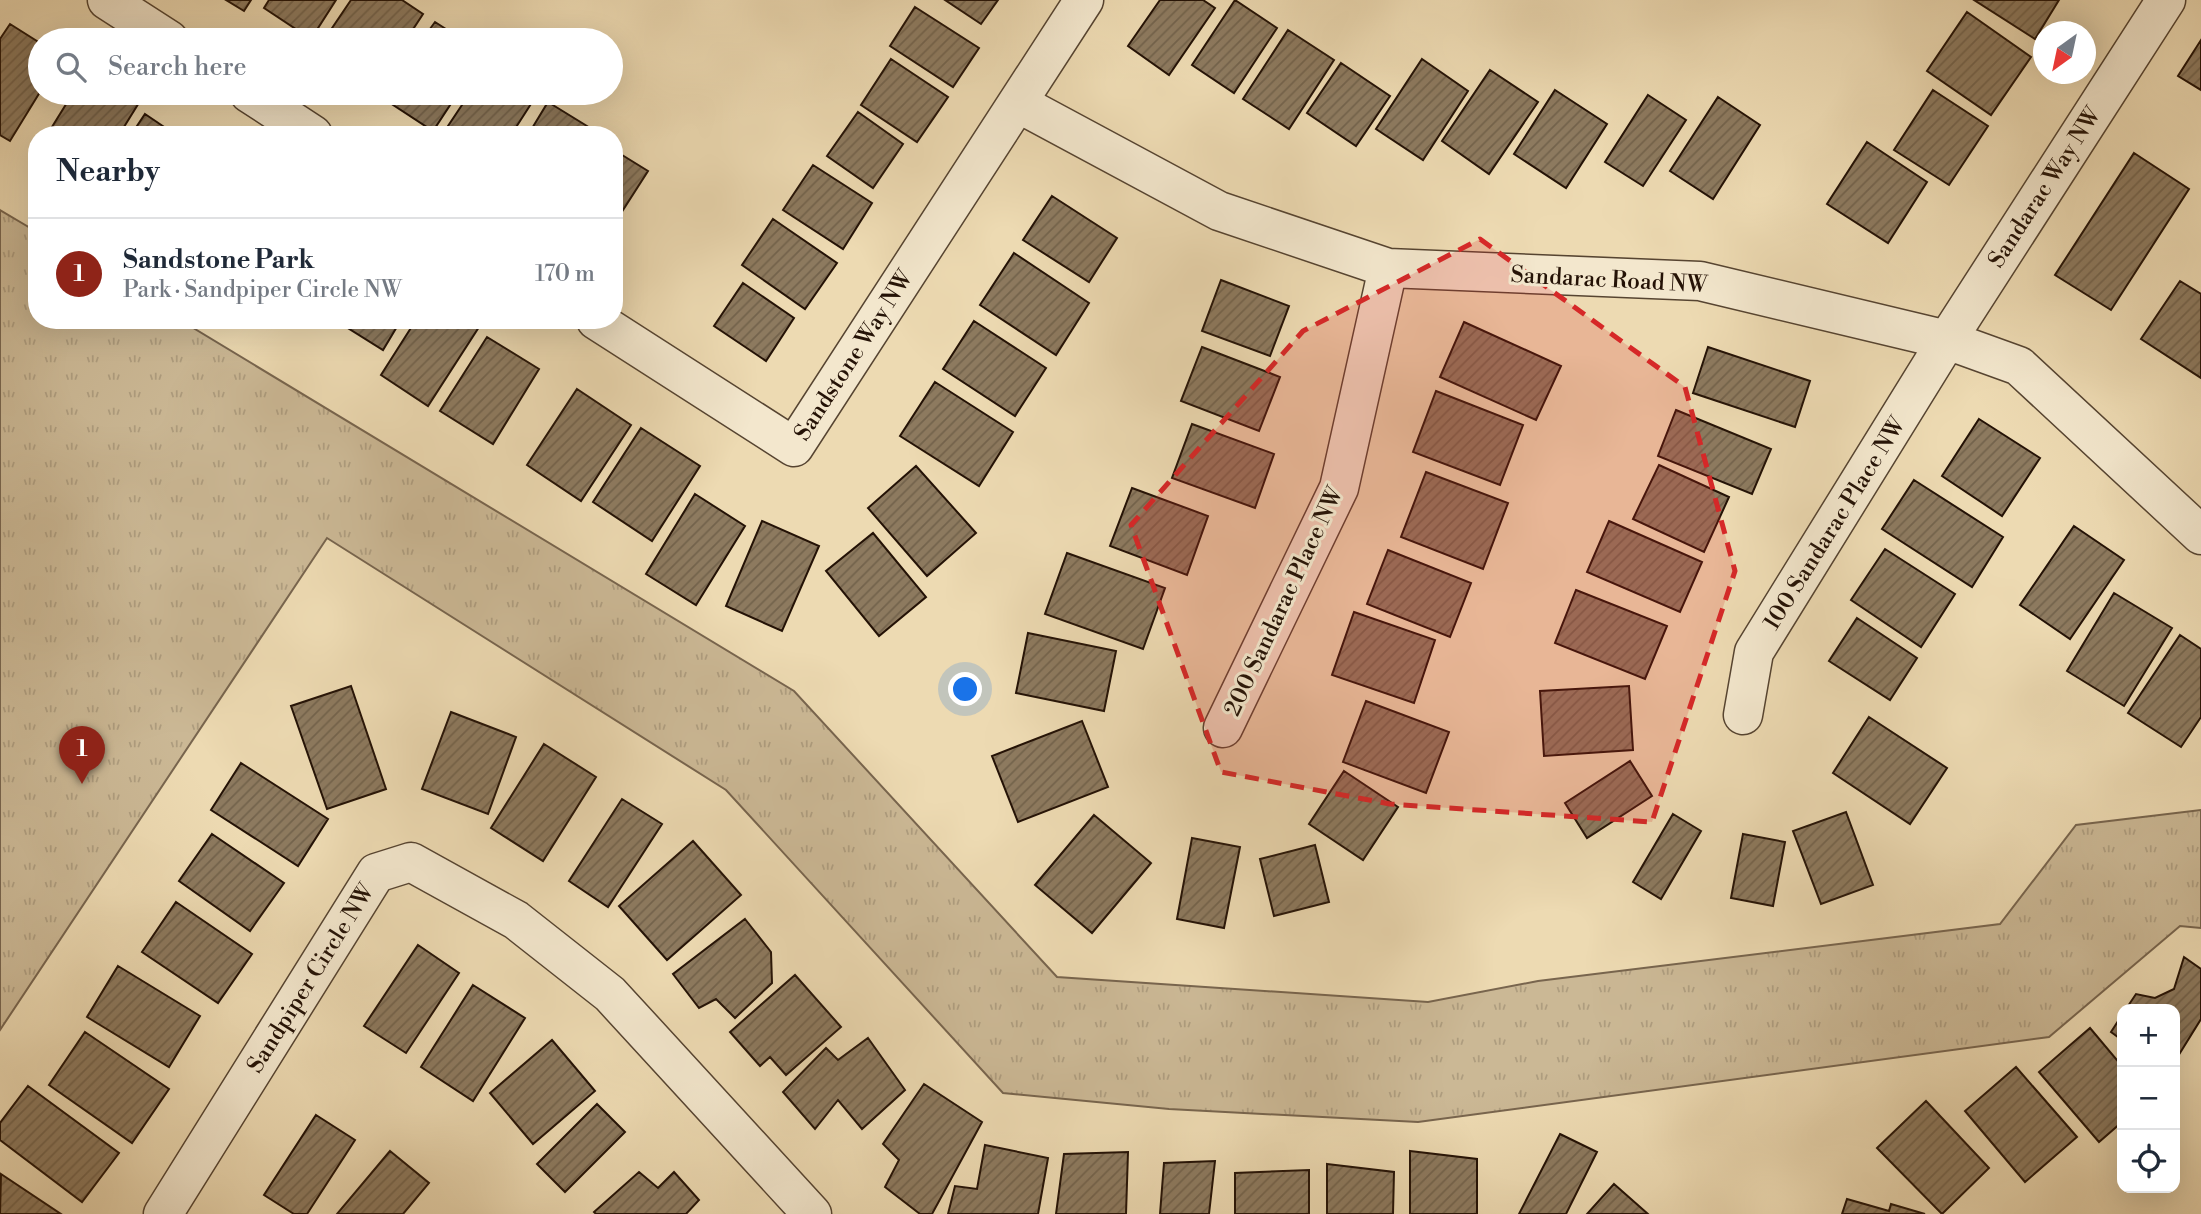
<!DOCTYPE html>
<html lang="en">
<head>
<meta charset="utf-8">
<style>
  :root { --surface:#fff; --page:#f2f2f3; --text:#1f2937; --muted:#747a83; --line:#e0e1e3; --accent:#8f2418 }
  body { margin:0; font-family:"Libre Bodoni",serif; background:var(--page); color:var(--text) }
  .controls { position:absolute; right:21px; bottom:21px; display:grid; overflow:hidden; border-radius:14px; box-shadow:0 7px 28px #0002 }
  .controls button { width:63px; height:63px; display:grid; place-items:center; padding:0; border:0; border-bottom:2px solid var(--line); background:var(--surface); color:var(--text); font:35px sans-serif }
  .compass { position:absolute; left:2033px; top:21px; width:63px; height:63px; border-radius:50%; background:var(--surface); box-shadow:0 7px 28px #0002; rotate:213deg }
  .you { position:absolute; left:966px; top:690px; width:24px; height:24px; margin:-18px; border:5px solid #fff; border-radius:50%; background:#1a73e8; box-shadow:0 0 0 10px #1a73e833 }
  .badge { display:grid; place-items:center; width:46px; height:46px; border-radius:50%; background:var(--accent); color:#fff; font-size:23px; font-weight:700 }
  .pin { position:absolute; translate:-50% -58px; filter:drop-shadow(0 2px 4px #0008) }
  .pin::after { content:''; position:absolute; top:37px; width:24px; height:21px; background:inherit; clip-path:polygon(0 0,100% 0,50% 100%) }
  .list { margin:0; padding:0; list-style:none }
  h2 { display:flex; justify-content:space-between; align-items:center; height:91px; margin:0; padding:0 28px; font-size:30px }
  h2 small { font-size:23px; font-weight:400; color:var(--muted) }
  .list li { display:grid; grid-template-columns:46px 1fr auto; gap:21px; align-items:center; box-sizing:border-box; height:112px; padding:0 28px; border-top:2px solid var(--line) }
  .list b { display:block; font-size:26px; white-space:nowrap }
  .list p { margin:0; font-size:23px; white-space:nowrap; color:var(--muted) }
  .list em { font-size:23px; font-style:normal; color:var(--muted) }
  .icon { flex:none; width:38px; height:38px; fill:none; stroke:currentColor; stroke-width:2; stroke-linecap:round; stroke-linejoin:round }
  .map { position:relative; flex:none; width:2201px; height:1214px; overflow:hidden }
  .search { position:absolute; background:var(--surface); box-shadow:0 7px 28px #0002; left:28px; top:28px; width:595px; height:77px; display:flex; align-items:center; gap:18px; box-sizing:border-box; padding:0 24px; border-radius:38px; color:var(--muted); font-size:26px }
  .panel { position:absolute; background:var(--surface); box-shadow:0 7px 28px #0002; left:28px; top:126px; width:595px; height:203px; border-radius:28px }
  .map>svg:first-child { display:block }
  .park { fill:url(#park-tufts); stroke:#78654e; stroke-width:2 }
  .building { fill:url(#building-hatch); stroke:#241206; stroke-width:2 }
  .lines { fill:none; stroke-linecap:round; stroke-linejoin:round }
  .street-casing { stroke:#564431; stroke-width:41 }
  .street { stroke:#f3e7cd; stroke-width:38 }
  .marked { fill:#d62828; fill-opacity:0.2; stroke:#d62828; stroke-width:5; stroke-dasharray:14 9; stroke-linejoin:round }
  .labels { text-anchor:middle; stroke-width:6; stroke-linejoin:round; paint-order:stroke }
  .street-label { font-size:23px; fill:#241206; stroke:#f3e7cd }
</style>
</head>
<body>
<div class="map">
<svg width="2201" height="1214" viewBox="0 0 2201 1214">
  <defs>
    <pattern id="park-tufts" width="24" height="20" patternUnits="userSpaceOnUse" patternTransform="scale(1.75)"><rect width="24" height="20" fill="#cbb895"/><path d="M3 7l-1-3M5 7V3M7 7l1-3M15 17l-1-3M17 17v-4M19 17l1-3" fill="none" stroke="#ae9d7f"/></pattern>
    <pattern id="building-hatch" width="6" height="6" patternUnits="userSpaceOnUse" patternTransform="scale(1.75)"><rect width="6" height="6" fill="#8d7a5f"/><path d="M-1 1l2-2M0 6l6-6M5 7l2-2" fill="none" stroke="#73634c"/></pattern>
  </defs>
  <rect width="100%" height="100%" fill="#eddab2"/>
  <filter id="stains"><feTurbulence type="fractalNoise" baseFrequency=".00286" numOctaves="4"/><feColorMatrix values="0 0 0 0 .2 0 0 0 0 .09 0 0 0 0 .02 0 0 0 .5 -.17"/></filter>
  <radialGradient id="worn" r=".72"><stop offset=".6" stop-color="#630" stop-opacity="0"/><stop offset="1" stop-color="#630" stop-opacity=".3"/></radialGradient>
  <path class="park" d="M0,210L37,232V320H180L794,691L1057,977L1428,1002L1538,981L2000,924L2076,825L2201,810V928L2180,926L2049,1037L1418,1122L1169,1109L1003,1093L726,790L327,538L0,1030Z"/>
  <path class="building" d="M226,0H251L244,11Z
    M269,0H336L311,39L264,8Z
    M351,0H402L423,14L406,40H324Z
    M945,0H998L981,24Z
    M1160,0H1203L1215,8L1169,75L1128,46Z
    M1235,0L1277,28L1234,93L1192,65Z
    M1974,0H2059L2035,39Z
    M915,7L979,48L953,87L890,46Z
    M1967,12L2031,57L1991,115L1927,71Z
    M435,22L463,40H422Z
    M10,24L40,43V92L10,141L0,135V39Z
    M1288,30L1334,60L1289,129L1243,99Z
    M2201,40V90L2178,76Z
    M891,59L948,97L917,142L861,105Z
    M1422,59L1468,91L1423,160L1376,129Z
    M1341,63L1390,96L1356,146L1307,113Z
    M1490,70L1538,102L1489,174L1442,141Z
    M1555,90L1607,124L1566,188L1514,154Z
    M1933,90L1988,126L1949,185L1894,150Z
    M73,93H127L140,101L119,135H47Z
    M388,93H458L433,131L384,99Z
    M470,93H538L511,135H442Z
    M1648,95L1686,120L1643,186L1605,162Z
    M1718,97L1760,125L1713,199L1670,171Z
    M548,102L595,131L592,135H528Z
    M858,112L903,144L873,188L827,156Z
    M145,114L176,135H131Z
    M1867,142L1927,182L1888,243L1827,204Z
    M614,150L648,171L614,224Z
    M2134,153L2189,189L2111,310L2055,275Z
    M813,165L872,203L843,249L783,210Z
    M1052,196L1117,238L1089,282L1023,240Z
    M773,219L837,263L805,309L742,265Z
    M1014,253L1089,303L1056,355L980,305Z
    M1221,280L1289,306L1270,356L1202,331Z
    M2180,281L2201,294V378L2141,339Z
    M743,283L794,318L766,361L714,326Z
    M335,320H401L383,350Z
    M416,320H468L479,327L428,406L381,375Z
    M974,321L1046,368L1015,416L943,369Z
    M1464,322L1561,366L1536,420L1440,377Z
    M487,337L539,369L493,444L440,411Z
    M1202,347L1280,377L1259,431L1181,401Z
    M1708,347L1810,381L1795,427L1693,393Z
    M935,382L1013,432L979,486L900,436Z
    M577,389L631,425L581,501L527,465Z
    M1436,391L1523,425L1500,485L1413,452Z
    M1676,410L1771,449L1752,494L1658,456Z
    M1979,419L2040,458L2002,516L1942,476Z
    M1192,424L1274,454L1255,508L1172,478Z
    M641,428L700,466L652,541L593,502Z
    M1659,465L1729,497L1704,552L1633,519Z
    M916,466L976,533L927,576L868,508Z
    M1426,472L1508,503L1483,569L1401,537Z
    M1914,480L2003,537L1972,587L1882,529Z
    M1132,488L1208,516L1187,575L1110,546Z
    M695,494L745,526L696,605L646,574Z
    M762,521L819,546L782,631L726,606Z
    M1609,521L1702,562L1680,612L1587,572Z
    M2074,526L2124,560L2070,639L2020,605Z
    M873,533L926,597L879,636L826,571Z
    M1885,549L1955,594L1921,647L1851,600Z
    M1388,550L1471,583L1450,637L1367,604Z
    M1067,553L1165,588L1143,649L1045,614Z
    M1576,590L1667,626L1645,679L1555,643Z
    M2114,593L2172,628L2124,706L2067,671Z
    M1354,612L1435,640L1414,703L1332,675Z
    M1857,618L1917,658L1890,700L1829,661Z
    M1028,633L1116,651L1104,711L1016,693Z
    M2180,635L2201,649V717L2181,747L2128,713Z
    M351,686L386,789L327,809L291,706Z
    M1629,686L1633,750L1544,756L1540,691Z
    M1366,701L1449,732L1426,793L1343,762Z
    M451,712L516,737L488,814L422,789Z
    M1869,717L1947,768L1910,824L1833,773Z
    M1082,721L1108,787L1018,822L992,756Z
    M544,744L596,777L543,861L491,828Z
    M1630,761L1652,796L1587,838L1565,803Z
    M241,763L328,819L298,866L211,810Z
    M1344,771L1398,807L1363,860L1309,824Z
    M622,799L662,824L608,907L569,881Z
    M1846,812L1873,885L1821,904L1793,831Z
    M1673,814L1701,831L1661,899L1633,882Z
    M1094,815L1151,863L1092,933L1035,885Z
    M212,834L284,883L250,931L179,881Z
    M1743,834L1785,842L1773,906L1731,898Z
    M1192,838L1240,847L1224,928L1177,919Z
    M693,841L741,895L667,960L619,906Z
    M1315,845L1329,902L1274,916L1260,859Z
    M176,902L252,954L218,1003L142,952Z
    M745,919L771,952L772,983L735,1018L716,999L699,1008L673,974Z
    M418,945L459,973L406,1053L364,1026Z
    M2184,957L2201,969V1019L2175,1061V1009H2126L2136,994L2155,998L2174,989Z
    M118,966L200,1016L169,1067L87,1017Z
    M795,975L841,1027L786,1075L770,1057L760,1066L730,1032Z
    M473,985L525,1018L473,1101L421,1067Z
    M2122,1015V1040L2111,1032Z
    M2090,1028L2122,1066V1122L2099,1142L2039,1072Z
    M85,1032L169,1089L132,1143L49,1085Z
    M868,1038L905,1090L862,1129L838,1100L815,1129L783,1092L826,1048L838,1060Z
    M552,1040L595,1091L533,1144L490,1093Z
    M2016,1067L2077,1137L2025,1182L1965,1111Z
    M924,1084L982,1122L932,1214H920L885,1187L899,1160L883,1144Z
    M28,1086L119,1153L82,1202L0,1140V1123Z
    M1926,1101L1989,1168L1942,1214L1877,1148Z
    M597,1104L625,1132L565,1192L537,1164Z
    M316,1115L355,1140L307,1214H294L264,1195Z
    M1560,1134L1597,1152L1566,1214H1519Z
    M985,1145L1048,1158L1038,1214H948L955,1186L977,1189Z
    M390,1151L429,1183L403,1214H337Z
    M1410,1151L1477,1159V1214H1410Z
    M1128,1152L1126,1214H1056L1064,1154Z
    M1215,1161L1209,1214H1160L1164,1163Z
    M1327,1164L1394,1172L1393,1214H1327Z
    M1309,1170V1214H1235V1173Z
    M639,1172L658,1188L674,1172L699,1200L686,1214H596L594,1212Z
    M1,1174L61,1214H0Z
    M1614,1184L1648,1214H1587Z
    M1847,1199L1889,1211L1891,1204L1925,1214H1842Z"/>
  <g class="lines">
    <g class="street-casing">
      <path id="street" d="M107,0L169,40
        M249,93L313,135
        M1018,103L1219,211L1388,268L1700,281L1947,340L2019,366L2201,535
        M596,320L794,447L1084,0
        M1743,715L1754,652L1947,340L2166,0
        M1223,728L1339,488L1388,268
        M163,1214L376,873L411,862L516,920L610,994L812,1214"/>
    </g>
    <use href="#street" class="street"/>
  </g>
  <path class="marked" d="M1480,239L1685,387L1735,571L1652,822L1390,804L1221,772L1131,525L1303,331Z"/>
  <g class="labels">
    <g class="street-label">
      <text transform="translate(2044 187) rotate(-57)" y="8">Sandarac Way NW</text>
      <text transform="translate(1609 279) rotate(3)" y="8">Sandarac Road NW</text>
      <text transform="translate(853 355) rotate(-57)" y="8">Sandstone Way NW</text>
      <text transform="translate(1834 523) rotate(-58)" y="8">100 Sandarac Place NW</text>
      <text transform="translate(1283 601) rotate(-65)" y="8">200 Sandarac Place NW</text>
      <text transform="translate(310 978) rotate(-58)" y="8">Sandpiper Circle NW</text>
    </g>
  </g>
  <rect width="100%" height="100%" filter="url(#stains)"/>
  <rect width="100%" height="100%" fill="url(#worn)"/>
</svg>
<div class="controls">
<button>+</button>
<button>−</button>
<button><svg class="icon" aria-label="locate" viewBox="0 0 24 24"><circle cx="12" cy="12" r="6"/><path d="M12 2v4M12 18v4M2 12h4M18 12h4"/></svg></button>
</div>
<svg class="compass" viewBox="-18 -18 36 36"><path d="M0-13l5 13h-10z" fill="#e53935"/><path d="M0 13l5-13h-10z" fill="#747a83"/></svg>
<div class="you"></div>
<div class="pin badge" style="left:82px;top:784px">1</div>
<div class="search"><svg class="icon" aria-label="search" viewBox="0 0 24 24"><circle cx="10" cy="10" r="6"/><path d="M15 15l6 6"/></svg>Search here</div>
<section class="panel">
<h2>Nearby<small></small></h2>
<ul class="list">
<li><span class="badge">1</span><div><b>Sandstone Park</b><p>Park · Sandpiper Circle NW</p></div><em>170 m</em></li>
</ul>
</section>
</div>
</body>
</html>
